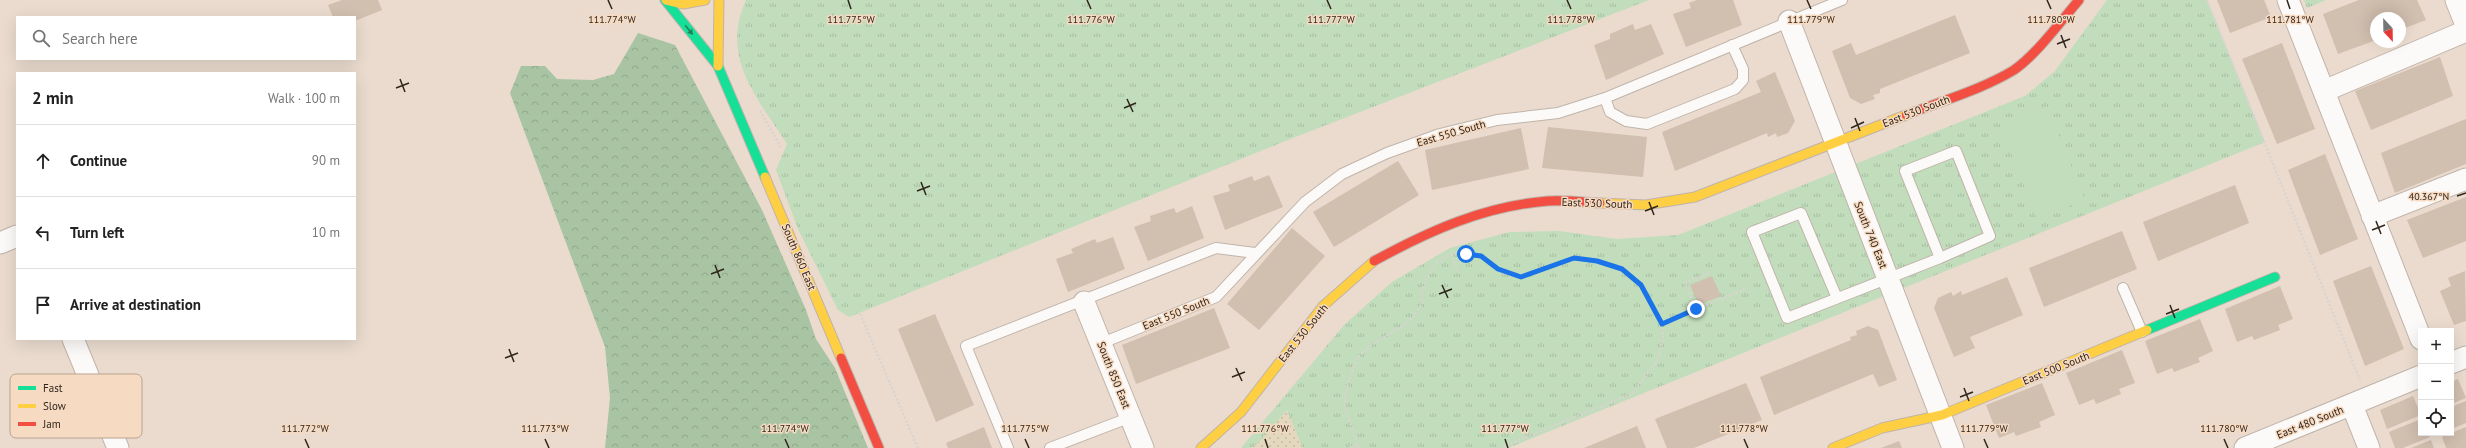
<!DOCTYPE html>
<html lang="en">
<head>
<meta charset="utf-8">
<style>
  :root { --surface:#fff; --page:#f2f2f2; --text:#222; --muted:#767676; --line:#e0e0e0 }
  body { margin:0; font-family:"PT Sans",sans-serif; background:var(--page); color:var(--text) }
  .controls { position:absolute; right:12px; bottom:12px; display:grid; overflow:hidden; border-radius:0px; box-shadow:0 4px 16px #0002 }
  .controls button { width:36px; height:36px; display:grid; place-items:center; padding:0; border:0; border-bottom:1px solid var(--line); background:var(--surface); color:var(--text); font:20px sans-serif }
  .compass { position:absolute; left:2370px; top:12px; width:36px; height:36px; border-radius:50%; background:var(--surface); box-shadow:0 4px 16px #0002; rotate:158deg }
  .stop { position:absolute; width:12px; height:12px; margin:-9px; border:3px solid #1a73e8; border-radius:50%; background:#fff }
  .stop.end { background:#1a73e8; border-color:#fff; box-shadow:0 1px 4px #0008 }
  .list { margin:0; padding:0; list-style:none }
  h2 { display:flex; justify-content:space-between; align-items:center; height:52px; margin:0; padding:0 16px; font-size:17px }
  h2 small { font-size:13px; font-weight:400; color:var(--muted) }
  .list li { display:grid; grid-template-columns:26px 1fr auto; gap:12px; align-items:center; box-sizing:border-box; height:72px; padding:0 16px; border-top:1px solid var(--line) }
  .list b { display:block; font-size:15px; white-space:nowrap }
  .list em { font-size:13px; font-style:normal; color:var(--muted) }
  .icon { flex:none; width:22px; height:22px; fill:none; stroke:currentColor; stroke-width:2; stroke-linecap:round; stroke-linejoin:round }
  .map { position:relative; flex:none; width:2466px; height:448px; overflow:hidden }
  .search { position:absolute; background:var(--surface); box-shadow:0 4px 16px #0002; left:16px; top:16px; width:340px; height:44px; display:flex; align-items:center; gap:10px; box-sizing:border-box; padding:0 14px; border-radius:0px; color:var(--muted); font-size:15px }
  .panel { position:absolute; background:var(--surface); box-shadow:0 4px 16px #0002; left:16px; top:72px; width:340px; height:268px; border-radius:0px }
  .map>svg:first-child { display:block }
  .grass { fill:url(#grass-tufts) }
  .forest { fill:url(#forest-crowns) }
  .sand { fill:url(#sand-dots) }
  .pitch { fill:#c1ddbb }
  .building { fill:#d1bfaf }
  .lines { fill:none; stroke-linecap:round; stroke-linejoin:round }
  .lane-casing { stroke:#c0b4aa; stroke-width:12 }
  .street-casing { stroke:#c0b4aa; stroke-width:23 }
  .fast-casing { stroke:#c0b4aa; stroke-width:11 }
  .slow-casing { stroke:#c0b4aa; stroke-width:11 }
  .jam-casing { stroke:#c0b4aa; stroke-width:11 }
  .path { stroke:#d9d4d1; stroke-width:2.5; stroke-dasharray:2 2; stroke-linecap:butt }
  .lane { stroke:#fcfaf8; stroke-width:10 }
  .street { stroke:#fcfaf8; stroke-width:21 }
  .fast { stroke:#16e098; stroke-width:9 }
  .slow { stroke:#ffcf43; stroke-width:9 }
  .jam { stroke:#f24e42; stroke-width:9 }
  .oneway { fill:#22825a }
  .route { stroke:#1a73e8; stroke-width:5 }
  .ticks { fill:none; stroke:#2f251b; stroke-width:1.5 }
  .labels { text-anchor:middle; stroke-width:3; stroke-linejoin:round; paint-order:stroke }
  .street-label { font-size:11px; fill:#2f251b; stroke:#f6dac2 }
  .key { fill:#f6dac2; stroke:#baa490; stroke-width:1 }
  .key-label { font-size:11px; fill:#2f251b }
  .ticks-label { font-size:10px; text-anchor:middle; fill:#2f251b; stroke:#f6dac2; stroke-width:3; stroke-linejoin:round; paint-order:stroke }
</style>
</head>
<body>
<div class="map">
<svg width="2466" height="448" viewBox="0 0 2466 448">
  <defs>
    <pattern id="grass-tufts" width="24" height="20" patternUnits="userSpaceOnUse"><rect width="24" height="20" fill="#c1ddbb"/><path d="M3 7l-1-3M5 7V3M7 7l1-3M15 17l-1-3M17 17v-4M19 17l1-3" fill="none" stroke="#a6bea0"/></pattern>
    <pattern id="forest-crowns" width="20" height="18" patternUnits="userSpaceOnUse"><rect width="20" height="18" fill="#a9c4a3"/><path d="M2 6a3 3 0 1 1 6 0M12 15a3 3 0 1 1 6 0" fill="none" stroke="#92a88c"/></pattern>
    <pattern id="sand-dots" width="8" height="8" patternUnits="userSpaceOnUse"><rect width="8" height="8" fill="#e4d8bf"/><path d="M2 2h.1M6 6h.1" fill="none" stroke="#c4b9a4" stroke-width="1.8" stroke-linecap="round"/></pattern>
  </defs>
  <rect width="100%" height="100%" fill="#eadbce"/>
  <path class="grass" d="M746,0H1649L1298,136L849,317L838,310L798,229L776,170L787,144C757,97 720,58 746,0Z
    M2107,0H2207L2265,142L1508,448H1241L1345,324L1392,282L1450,248L1509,232L1559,231L1617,239L1678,235L2025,96L2055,71Z
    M2304,0H2326L2307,8Z"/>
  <path class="forest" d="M638,33L675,45L762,210L806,310L816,339L835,368L868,448H605L610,398L605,347L510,93L521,66H545L557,79L593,80L614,74Z"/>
  <path class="sand" d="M1287,410L1303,448H1251L1257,444Z"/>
  <path class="pitch" d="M2047,106L2085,200L2037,219L2000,125Z"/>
  <path class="building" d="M342,0H378L382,10L355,21V17H333L328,5Z
    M1697,0H1733L1742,25L1686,47L1673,14L1691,8L1689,3Z
    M2217,0H2264L2271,17L2230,33Z
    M2359,0H2417L2426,20L2400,30V18H2376V40L2338,54L2323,14Z
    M1955,15L1970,53L1880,89V93L1873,95L1875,99L1861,104L1850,98L1832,51L1851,43L1856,55Z
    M1633,24L1635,30L1651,24L1664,54L1606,80L1594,45L1610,39V34Z
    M2282,43L2315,129L2277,144L2242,59Z
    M2440,57L2453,96L2371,130L2355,91Z
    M1775,72L1795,121L1788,133L1777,137L1776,133L1768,137L1767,133L1675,171L1662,132L1761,92L1756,81Z
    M2466,119V164L2395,193L2381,153Z
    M1548,127L1647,137L1643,177L1542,168Z
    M1521,128L1529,169L1432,190L1425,150Z
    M2325,154L2358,239L2320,255L2288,170Z
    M1398,161L1419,195L1334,247L1313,212Z
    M1269,175L1283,207L1225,230L1213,196L1230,191L1228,185L1252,176L1254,181Z
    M2235,185L2249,223L2158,261L2143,222Z
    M2466,197V241L2423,258L2407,220Z
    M1192,206L1204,238L1148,261L1134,227L1151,221L1150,216L1174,208L1176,213Z
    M1292,228L1325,256L1259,330L1227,304Z
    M2122,231L2137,269L2044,307L2029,268Z
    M1113,237L1125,269L1068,292L1056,259L1073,253L1071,249L1095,239L1097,243Z
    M2371,266L2404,349L2365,366L2333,281Z
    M2465,271L2466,321L2454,325L2440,291L2451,286L2448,278Z
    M1712,276L1721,296L1699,305L1690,285Z
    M2007,277L2023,315L1970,337L1975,348L1954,357L1934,308L1938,298L1951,292L1953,296L1961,291L1962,295Z
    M2280,286L2293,319L2278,325L2280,330L2254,340L2252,336L2237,342L2225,309Z
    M1214,308L1230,348L1136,384L1122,345Z
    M935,314L974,405L936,422L898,329Z
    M2200,319L2213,351L2198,358L2200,362L2174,372L2172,368L2157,374L2145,341Z
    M1868,326L1878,330L1897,380L1879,387L1873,374L1774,415L1760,377L1851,340L1850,337L1857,335L1856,331Z
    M2122,350L2135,383L2119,389L2121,394L2096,404L2094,399L2079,405L2066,373Z
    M2458,379L2466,398L2451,404V382Z
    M1746,383L1762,420L1694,448H1667L1655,419Z
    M2042,383L2055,415L2039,422L2041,427L2016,436L2014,432L1999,438L1986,405Z
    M2413,396L2421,415L2387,429L2380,410Z
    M2466,401V423L2451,429V407Z
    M2421,419V433H2428L2430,437L2403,448H2395L2389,432Z
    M1637,426L1646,448H1584Z
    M984,427L992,448H948L946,443Z
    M2466,427V448H2446L2442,437Z
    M2431,440L2434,448H2411Z
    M1899,441L1902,448H1881Z"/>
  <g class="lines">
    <g class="lane-casing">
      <path id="lane" d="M1605,98L1610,112L1626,121L1647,124L1735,89L1743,80V69L1732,45
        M2123,288L2142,332
        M1837,298L1801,213L1752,232L1787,318L1940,258L1990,236L1956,151L1905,171L1940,258
        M1102,343L1216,297L1305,202L1342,174L1387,153L1440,134L1497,120L1558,113L1605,98L1842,0
        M1008,448L966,346L1216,248L1255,253
        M1050,448L1131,417"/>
    </g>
    <g class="street-casing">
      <path id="street" d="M2288,0L2421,339
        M2456,0L2466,25
        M1789,21L1953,448
        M2324,91L2466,31
        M2372,216L2466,179
        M0,243L17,236
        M1084,302L1143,448
        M73,339L118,448
        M2451,363L2466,357
        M2352,405L2369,448
        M2245,448L2421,376"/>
    </g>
    <g class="fast-casing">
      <path id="fast" d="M665,0L718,66L765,177
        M2147,330L2275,277"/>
    </g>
    <g class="slow-casing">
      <path id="slow" d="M666,0L683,4L705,0
        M718,66L719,0
        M765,177L841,358
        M1600,203L1646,205L1695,197L1906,115
        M1201,448L1241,412L1323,306L1374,261
        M1833,448L1882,428L1942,415L2147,330"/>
    </g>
    <g class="jam-casing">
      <path id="jam" d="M1906,115C1941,101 1981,90 2014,70C2036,55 2061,21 2079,0
        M1374,261C1429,231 1484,206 1548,201C1565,200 1583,202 1600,203
        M841,358L879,448"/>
    </g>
    <path class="path" d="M2207,0L2360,380
      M760,111L782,149
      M1451,254L1458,273
      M1696,309L1685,283L1711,272
      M860,314L918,448
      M1662,324L1747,288
      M1350,447L1358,444
      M1359,448L1345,408V393L1357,358L1370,346L1408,322L1417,312L1422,303V292L1429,274L1437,263L1447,256L1453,253L1481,256L1498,269L1521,277L1574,259L1597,261L1622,269L1641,285L1662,324L1663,339L1658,359L1633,393L1500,448"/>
    <use href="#lane" class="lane"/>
    <use href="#street" class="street"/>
    <use href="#fast" class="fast"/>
    <use href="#slow" class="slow"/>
    <use href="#jam" class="jam"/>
  </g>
  <defs><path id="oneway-solid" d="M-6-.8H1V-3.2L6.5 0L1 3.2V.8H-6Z"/></defs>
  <use class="oneway" href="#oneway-solid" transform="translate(689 30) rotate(51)"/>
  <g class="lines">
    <path class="route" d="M1466,254L1481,256L1498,269L1521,277L1574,258L1597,261L1622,269L1641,285L1662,324L1696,309"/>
  </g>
  <path class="ticks" d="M608,0L612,9M848,0L851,9M1087,0L1091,9M1327,0L1331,9M1567,0L1571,9M1807,0L1811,9M2047,0L2051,9M2287,0L2290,9M2061,35L2066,48M2057,44L2070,39M400,79L405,92M396,88L409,83M1127,99L1133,112M1124,108L1136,103M1855,118L1860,131M1851,128L1864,122M921,182L926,195M917,191L930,186M2457,196L2466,193M1649,202L1654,215M1645,211L1658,206M2376,221L2381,234M2372,230L2385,225M715,265L720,278M711,274L724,269M1442,285L1448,298M1439,294L1452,289M2170,305L2175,318M2166,314L2179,309M509,349L514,362M505,358L518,353M1236,368L1242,381M1232,377L1245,372M1964,388L1969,401M1960,397L1973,392M305,439L309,448M545,439L549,448M785,439L789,448M1025,439L1029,448M1265,439L1268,448M1505,439L1508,448M1744,439L1748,448M1984,439L1988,448M2224,439L2228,448"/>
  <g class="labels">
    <g class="street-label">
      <text transform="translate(1916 111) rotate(-21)" y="4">East 530 South</text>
      <text transform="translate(1451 133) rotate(-16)" y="4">East 550 South</text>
      <text transform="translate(1597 203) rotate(2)" y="4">East 530 South</text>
      <text transform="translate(1871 235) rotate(68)" y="4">South 740 East</text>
      <text transform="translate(799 257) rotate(67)" y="4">South 860 East</text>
      <text transform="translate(1176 313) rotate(-22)" y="4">East 550 South</text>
      <text transform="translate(1303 333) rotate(-51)" y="4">East 530 South</text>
      <text transform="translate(2056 368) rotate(-22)" y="4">East 500 South</text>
      <text transform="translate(1114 375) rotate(68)" y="4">South 850 East</text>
      <text transform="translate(2310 422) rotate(-22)" y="4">East 480 South</text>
    </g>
  </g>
  <rect x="10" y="374" width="132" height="64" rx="6" class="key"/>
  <rect x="18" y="386" width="18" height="4" fill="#16e098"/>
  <rect x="18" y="404" width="18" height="4" fill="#ffcf43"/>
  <rect x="18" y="422" width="18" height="4" fill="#f24e42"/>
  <g class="key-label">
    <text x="43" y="392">Fast</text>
    <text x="43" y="410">Slow</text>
    <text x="43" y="428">Jam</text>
  </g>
  <g class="ticks-label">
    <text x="612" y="23">111.774°W</text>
    <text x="851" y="23">111.775°W</text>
    <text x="1571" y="23">111.778°W</text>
    <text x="1811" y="23">111.779°W</text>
    <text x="1091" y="23">111.776°W</text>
    <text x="1331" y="23">111.777°W</text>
    <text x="2051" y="23">111.780°W</text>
    <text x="2290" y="23">111.781°W</text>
    <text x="2429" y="200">40.367°N</text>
    <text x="305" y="432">111.772°W</text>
    <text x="545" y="432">111.773°W</text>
    <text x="785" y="432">111.774°W</text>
    <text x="1025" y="432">111.775°W</text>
    <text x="1265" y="432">111.776°W</text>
    <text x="1505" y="432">111.777°W</text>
    <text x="1744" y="432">111.778°W</text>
    <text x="1984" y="432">111.779°W</text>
    <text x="2224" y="432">111.780°W</text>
  </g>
</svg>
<div class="controls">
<button>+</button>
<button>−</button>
<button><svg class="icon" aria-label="locate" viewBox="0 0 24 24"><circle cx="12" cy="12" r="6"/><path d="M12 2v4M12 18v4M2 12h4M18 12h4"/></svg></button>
</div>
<svg class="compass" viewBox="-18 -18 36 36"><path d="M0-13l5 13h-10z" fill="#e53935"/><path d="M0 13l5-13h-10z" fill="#767676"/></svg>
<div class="stop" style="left:1466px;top:254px"></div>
<div class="stop end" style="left:1696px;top:309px"></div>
<div class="search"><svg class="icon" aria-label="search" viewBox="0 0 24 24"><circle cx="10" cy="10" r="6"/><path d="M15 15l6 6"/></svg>Search here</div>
<section class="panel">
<h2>2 min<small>Walk · 100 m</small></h2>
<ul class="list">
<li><svg class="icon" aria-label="ahead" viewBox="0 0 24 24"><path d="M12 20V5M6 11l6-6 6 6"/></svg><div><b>Continue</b></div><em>90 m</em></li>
<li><svg class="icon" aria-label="left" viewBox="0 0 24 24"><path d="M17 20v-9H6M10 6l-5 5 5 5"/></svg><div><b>Turn left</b></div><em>10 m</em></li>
<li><svg class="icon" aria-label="arrive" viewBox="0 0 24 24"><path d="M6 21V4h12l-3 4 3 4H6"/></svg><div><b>Arrive at destination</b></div></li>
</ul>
</section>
</div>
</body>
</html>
